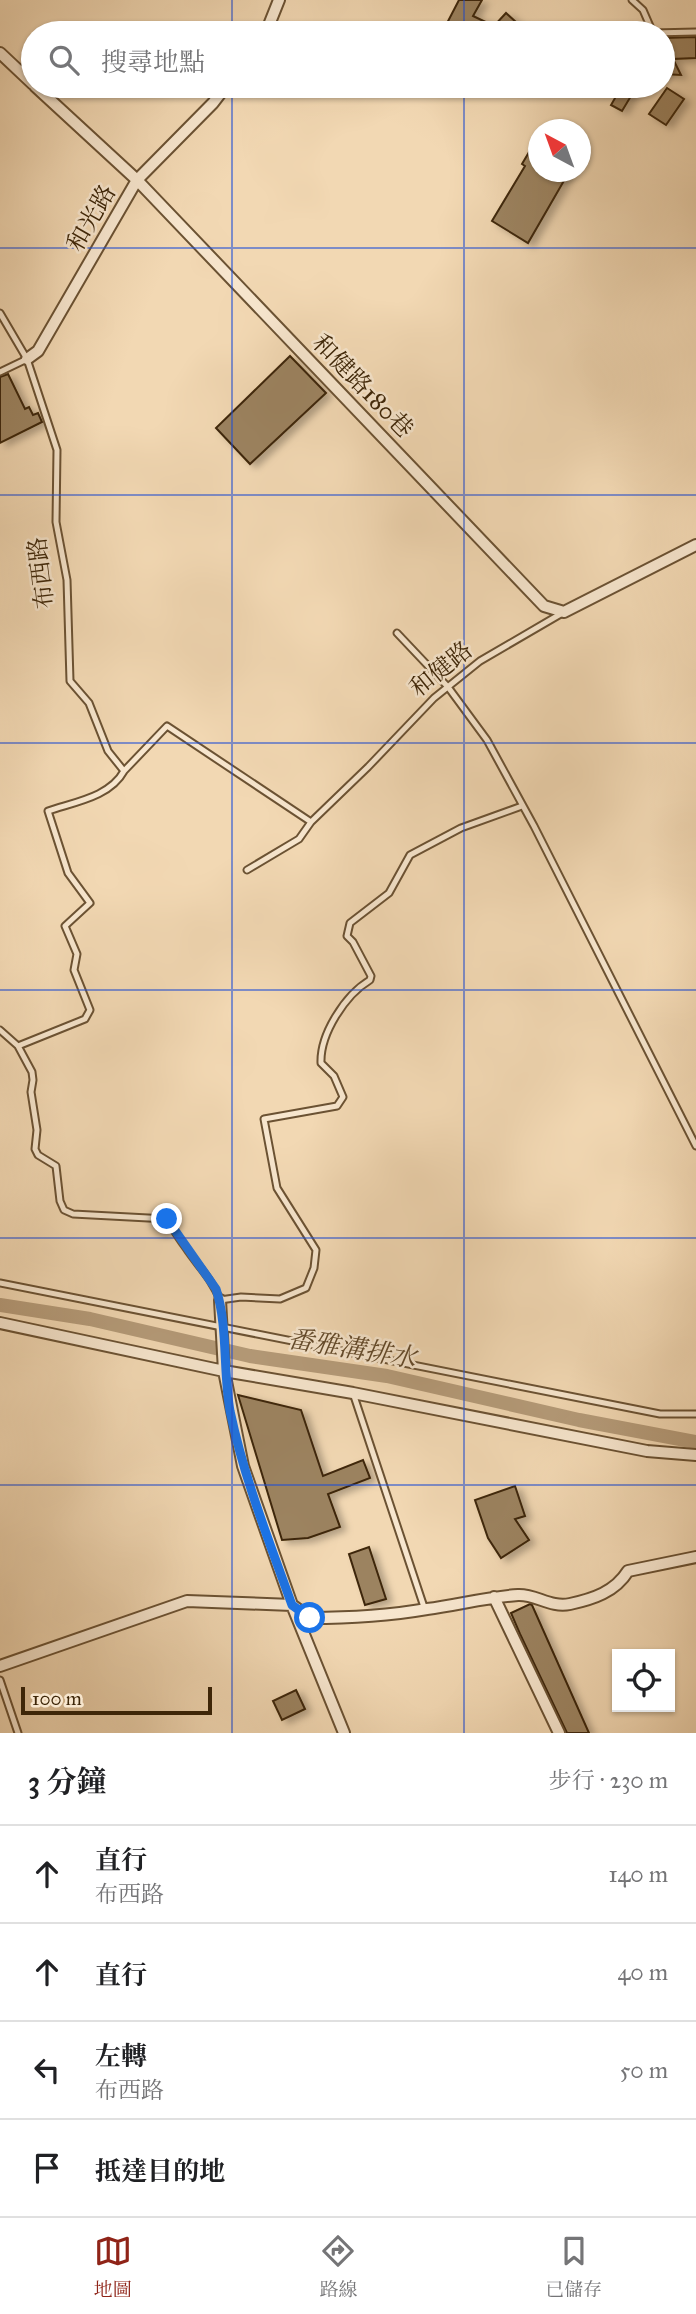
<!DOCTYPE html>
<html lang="zh-TW">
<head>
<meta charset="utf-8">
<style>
  :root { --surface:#fff; --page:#f6f6f6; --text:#202124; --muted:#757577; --line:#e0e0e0; --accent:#8f2418 }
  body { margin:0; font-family:"IM FELL Great Primer","Noto Serif TC",serif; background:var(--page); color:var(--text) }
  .controls { position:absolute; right:21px; bottom:21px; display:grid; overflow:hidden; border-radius:0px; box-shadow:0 2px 5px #0004 }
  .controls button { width:63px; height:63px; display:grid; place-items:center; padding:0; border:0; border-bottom:2px solid var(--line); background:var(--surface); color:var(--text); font:35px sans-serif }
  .compass { position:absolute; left:528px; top:119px; width:63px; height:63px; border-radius:50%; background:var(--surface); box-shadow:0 2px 5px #0004; rotate:319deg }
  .scale { position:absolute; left:21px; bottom:18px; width:191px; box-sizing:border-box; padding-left:7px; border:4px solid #3e2608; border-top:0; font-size:19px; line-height:24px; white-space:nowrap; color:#3e2608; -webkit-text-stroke:5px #f7e6ce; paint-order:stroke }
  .stop { position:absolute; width:21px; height:21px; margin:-16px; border:5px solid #1a73e8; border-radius:50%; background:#fff }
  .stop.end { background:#1a73e8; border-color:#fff; box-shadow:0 2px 7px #0008 }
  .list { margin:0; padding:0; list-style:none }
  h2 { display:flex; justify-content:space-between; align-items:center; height:91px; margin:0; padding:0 28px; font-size:30px }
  h2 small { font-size:23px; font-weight:400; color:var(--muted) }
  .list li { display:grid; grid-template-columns:46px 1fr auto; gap:21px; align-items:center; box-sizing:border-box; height:98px; padding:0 28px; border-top:2px solid var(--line) }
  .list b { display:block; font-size:26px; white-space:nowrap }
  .list p { margin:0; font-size:23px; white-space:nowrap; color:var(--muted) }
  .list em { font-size:23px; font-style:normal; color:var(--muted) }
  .icon { flex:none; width:38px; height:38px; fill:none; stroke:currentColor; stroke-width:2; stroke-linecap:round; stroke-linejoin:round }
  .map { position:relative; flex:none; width:696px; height:1733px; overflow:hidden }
  .search { position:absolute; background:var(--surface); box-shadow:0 2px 5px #0004; left:21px; right:21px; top:21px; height:77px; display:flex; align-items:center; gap:18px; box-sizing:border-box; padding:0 24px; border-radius:38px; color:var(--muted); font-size:26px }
  .sheet { height:483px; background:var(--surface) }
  nav { display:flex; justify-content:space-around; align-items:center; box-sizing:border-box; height:98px; border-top:2px solid var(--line); background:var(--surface); font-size:19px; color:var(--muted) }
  nav a { display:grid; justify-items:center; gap:4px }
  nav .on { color:var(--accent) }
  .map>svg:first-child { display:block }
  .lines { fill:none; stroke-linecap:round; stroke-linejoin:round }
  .canal { stroke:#b59b79; stroke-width:14 }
  .building { fill:#9c8361; stroke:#3e2608; stroke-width:2; filter:url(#shadow) }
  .lane-casing { stroke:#6b5233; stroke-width:9 }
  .street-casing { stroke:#6b5233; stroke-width:14 }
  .lane { stroke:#f7e6ce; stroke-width:5 }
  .street { stroke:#f7e6ce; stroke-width:10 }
  .route { stroke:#1a73e8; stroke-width:9 }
  .grid { fill:none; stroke:#1d4ed8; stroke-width:2; stroke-opacity:0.55 }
  .labels { text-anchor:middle; stroke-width:5; stroke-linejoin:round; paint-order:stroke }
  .street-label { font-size:24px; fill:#3e2608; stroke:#f7e6ce }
  .water-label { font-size:26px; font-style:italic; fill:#62492a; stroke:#f7e6ce }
</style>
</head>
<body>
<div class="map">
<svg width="696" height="1733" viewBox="0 0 696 1733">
  <defs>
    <filter id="shadow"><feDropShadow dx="6" dy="3.5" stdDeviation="3.5" flood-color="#0004"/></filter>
  </defs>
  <rect width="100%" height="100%" fill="#f2d8b3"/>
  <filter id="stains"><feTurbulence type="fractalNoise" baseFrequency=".00286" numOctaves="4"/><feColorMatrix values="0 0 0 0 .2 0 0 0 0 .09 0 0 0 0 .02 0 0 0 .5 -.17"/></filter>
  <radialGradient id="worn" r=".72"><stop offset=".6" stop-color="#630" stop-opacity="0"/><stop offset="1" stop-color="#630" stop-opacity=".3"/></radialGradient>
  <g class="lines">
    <path class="canal" d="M0,1305L90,1319L250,1356L387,1376L579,1420L696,1442"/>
  </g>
  <path class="building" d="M459,0H482L473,16L494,26L506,13L528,33H460L445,27Z
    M696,37V58L673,59L681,75L663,74V38Z
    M622,86H637L622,111L611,105Z
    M667,88L684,99L666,125L649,114Z
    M538,137V172H569L528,243L492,221L525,166L522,164Z
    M290,356L326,393L250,464L216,428Z
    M8,374L25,409L29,407L33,415L38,413L42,422L0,443V377Z
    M238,1395L301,1410L323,1476L363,1460L370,1478L328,1494L340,1527L308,1538L282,1540Z
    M515,1486L525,1516L515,1519L529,1540L501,1558L488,1538L475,1500Z
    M369,1547L386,1599L365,1605L349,1554Z
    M530,1604L532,1605L589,1733H567L520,1634L511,1613Z
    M296,1690L305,1709L282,1720L273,1701Z"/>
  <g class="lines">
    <g class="lane-casing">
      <path id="lane" d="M632,0L643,10L653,33L696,32
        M0,313L27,359L57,450L56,522L67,580L70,681L89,703L108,751L124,771L167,726L311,822
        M0,372L27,359
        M397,633L448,687L487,740L534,826L696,1146
        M247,870L299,839L311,822L368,767L434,698L480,661L564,612
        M0,1030L18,1046L32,1072L33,1080L31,1092L37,1130L35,1149L38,1155L56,1166L60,1201L64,1210L73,1214L167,1219C173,1229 179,1239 186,1248C198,1266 212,1279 220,1300L241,1297L280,1299L306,1288L314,1268L316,1250L277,1188L264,1119L337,1106L343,1097L334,1076L321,1063C320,1034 345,995 370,980L371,976L353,942L347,936L350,923L389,893L410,855L461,828L522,806
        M18,1046L85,1019L90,1010L74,970L77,954L65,926L90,903L68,873L48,811C74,802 110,797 124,771
        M0,1283L660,1414H696
        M353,1393L425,1610
        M0,1680L18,1733"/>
    </g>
    <g class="street-casing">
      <path id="street" d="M263,33L269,25L279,0
        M0,53L33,84
        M35,86L137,180L544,606L564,612L696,545
        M27,359L38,351L137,180L213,103L226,86
        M220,1300L224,1371L243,1466L292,1605L344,1733
        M0,1323L224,1371L353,1393L647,1451L696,1455
        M494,1597L559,1733
        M0,1666L187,1601L292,1605L310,1618C346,1618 392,1615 427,1609C458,1605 487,1597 518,1595C536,1594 550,1608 570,1604C593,1599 615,1592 628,1571L696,1557"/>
    </g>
    <use href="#lane" class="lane"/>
    <use href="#street" class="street"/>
  </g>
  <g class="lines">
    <path class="route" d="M167,1219L216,1289C228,1325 223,1372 230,1411C244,1478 269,1541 292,1605L310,1618"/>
  </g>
  <path class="grid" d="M232,0V33M464,0V33M232,86V1733M464,86V1733M0,248H696M0,495H696M0,743H696M0,990H696M0,1238H696M0,1485H696"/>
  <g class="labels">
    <g class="street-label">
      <text transform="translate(91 218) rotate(-60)" y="8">和光路</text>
      <text transform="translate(363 386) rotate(46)" y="8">和健路180巷</text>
      <text transform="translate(41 573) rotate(-97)" y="8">布西路</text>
      <text transform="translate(441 669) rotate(-39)" y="8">和健路</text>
    </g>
    <g class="water-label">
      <text transform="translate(352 1348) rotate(9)" y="9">番雅溝排水</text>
    </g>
  </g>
  <rect width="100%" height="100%" filter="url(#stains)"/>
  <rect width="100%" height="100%" fill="url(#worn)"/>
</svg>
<div class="controls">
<button><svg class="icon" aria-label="locate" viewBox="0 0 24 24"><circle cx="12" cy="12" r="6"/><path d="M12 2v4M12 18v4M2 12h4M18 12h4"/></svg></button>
</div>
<svg class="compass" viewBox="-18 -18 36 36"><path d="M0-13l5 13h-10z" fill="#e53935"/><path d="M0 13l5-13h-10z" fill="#757577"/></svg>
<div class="scale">100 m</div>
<div class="stop" style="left:310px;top:1618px"></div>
<div class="stop end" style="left:167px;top:1219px"></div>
<div class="search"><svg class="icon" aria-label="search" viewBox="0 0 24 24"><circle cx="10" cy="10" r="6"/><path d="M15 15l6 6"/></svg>搜尋地點</div>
</div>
<section class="sheet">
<h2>3 分鐘<small>步行 · 230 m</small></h2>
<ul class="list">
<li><svg class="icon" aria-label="ahead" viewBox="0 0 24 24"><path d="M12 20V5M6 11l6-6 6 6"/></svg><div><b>直行</b><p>布西路</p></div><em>140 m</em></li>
<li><svg class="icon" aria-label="ahead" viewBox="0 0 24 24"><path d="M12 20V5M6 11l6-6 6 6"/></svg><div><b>直行</b></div><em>40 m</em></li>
<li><svg class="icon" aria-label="left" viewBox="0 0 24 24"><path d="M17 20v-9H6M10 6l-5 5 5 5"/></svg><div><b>左轉</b><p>布西路</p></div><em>50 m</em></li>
<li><svg class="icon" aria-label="arrive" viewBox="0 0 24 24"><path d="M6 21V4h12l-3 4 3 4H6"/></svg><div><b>抵達目的地</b></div></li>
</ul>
</section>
<nav>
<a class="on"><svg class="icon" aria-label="map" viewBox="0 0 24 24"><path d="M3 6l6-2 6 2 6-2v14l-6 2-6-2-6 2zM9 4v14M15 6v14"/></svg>地圖</a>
<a><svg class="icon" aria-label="directions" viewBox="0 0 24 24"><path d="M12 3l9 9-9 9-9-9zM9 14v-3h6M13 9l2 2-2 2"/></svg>路線</a>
<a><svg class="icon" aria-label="saved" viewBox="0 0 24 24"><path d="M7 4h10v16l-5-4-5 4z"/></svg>已儲存</a>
</nav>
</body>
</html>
